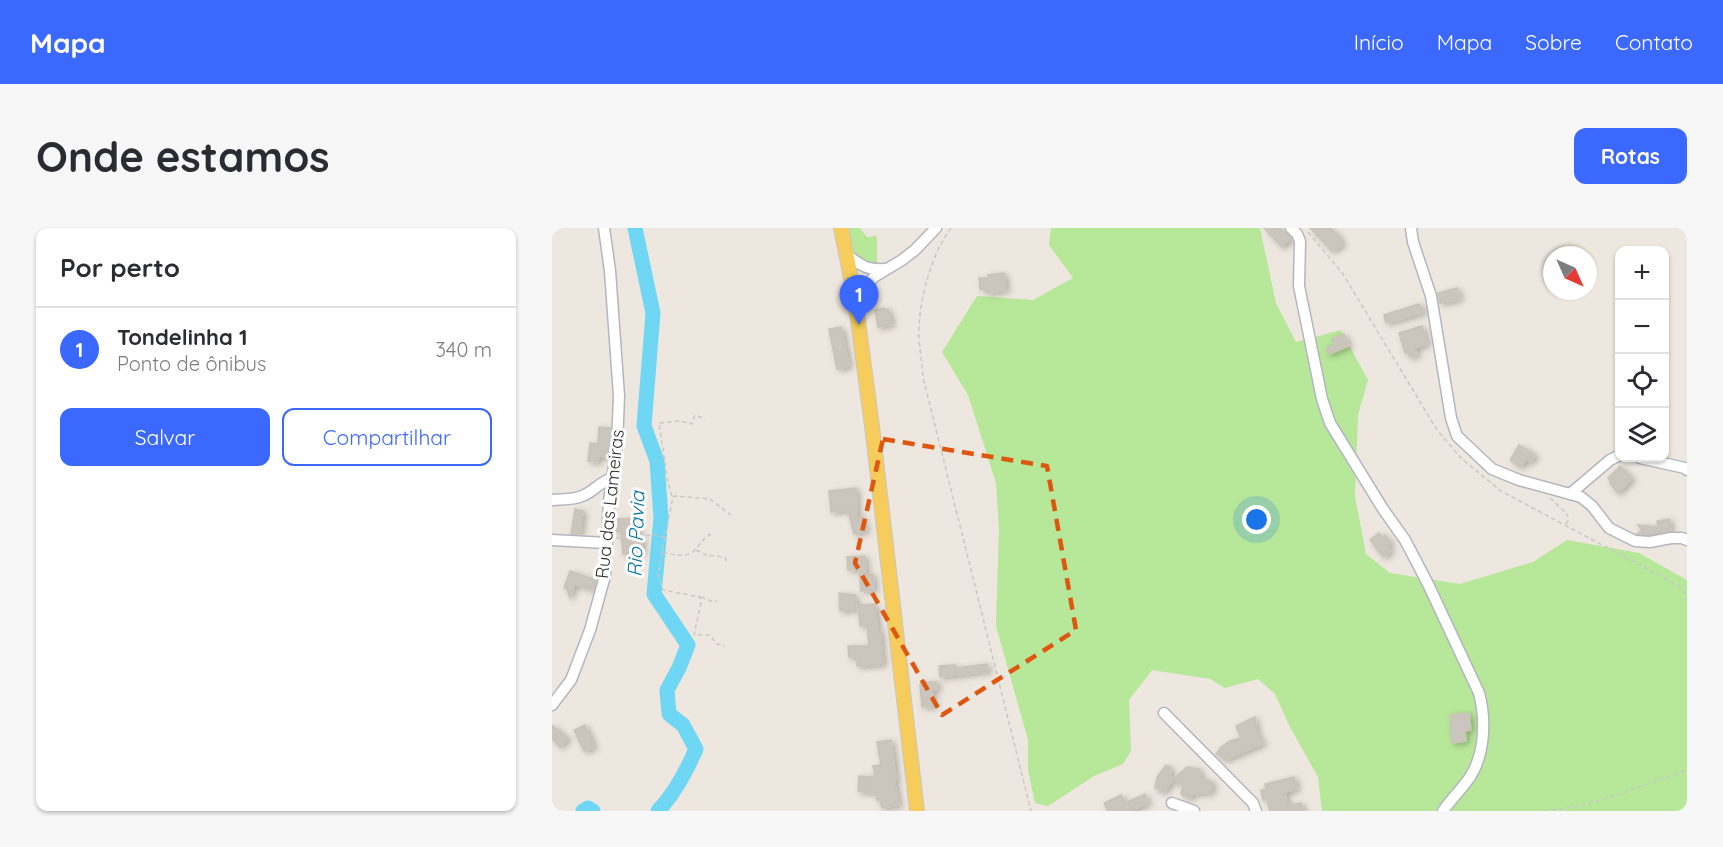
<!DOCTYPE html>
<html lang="pt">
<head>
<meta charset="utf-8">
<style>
  :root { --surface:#fff; --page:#f7f7f7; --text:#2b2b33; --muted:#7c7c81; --line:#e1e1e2; --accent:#3b68ff }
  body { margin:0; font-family:Quicksand,sans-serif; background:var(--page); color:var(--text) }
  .controls { position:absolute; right:18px; top:18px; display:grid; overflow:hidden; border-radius:12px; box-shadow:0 2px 4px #0004 }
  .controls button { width:54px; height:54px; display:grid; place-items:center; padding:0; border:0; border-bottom:2px solid var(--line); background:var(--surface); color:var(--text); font:30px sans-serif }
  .compass { position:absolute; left:991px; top:18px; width:54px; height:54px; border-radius:50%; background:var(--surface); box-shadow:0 2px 4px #0004; rotate:135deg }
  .you { position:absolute; left:705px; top:292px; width:21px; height:21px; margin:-15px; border:4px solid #fff; border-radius:50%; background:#1a73e8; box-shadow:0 0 0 9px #1a73e833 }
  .badge { display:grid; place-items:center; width:39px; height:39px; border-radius:50%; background:var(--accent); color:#fff; font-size:20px; font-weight:700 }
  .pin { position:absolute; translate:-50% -50px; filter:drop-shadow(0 2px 3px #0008) }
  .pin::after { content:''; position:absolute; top:32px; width:21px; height:18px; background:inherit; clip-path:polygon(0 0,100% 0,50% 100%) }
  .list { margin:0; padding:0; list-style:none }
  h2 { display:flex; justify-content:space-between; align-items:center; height:78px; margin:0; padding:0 24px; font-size:26px }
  h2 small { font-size:20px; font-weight:400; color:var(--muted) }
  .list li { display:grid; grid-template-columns:39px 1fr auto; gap:18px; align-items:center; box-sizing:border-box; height:84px; padding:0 24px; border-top:2px solid var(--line) }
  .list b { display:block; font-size:22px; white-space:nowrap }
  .list p { margin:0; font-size:20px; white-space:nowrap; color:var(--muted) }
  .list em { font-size:20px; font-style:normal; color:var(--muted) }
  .actions { display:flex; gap:12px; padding:18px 24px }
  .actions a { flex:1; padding:14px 0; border:2px solid var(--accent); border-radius:12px; text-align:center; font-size:21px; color:var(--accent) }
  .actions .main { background:var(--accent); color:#fff }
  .icon { flex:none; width:33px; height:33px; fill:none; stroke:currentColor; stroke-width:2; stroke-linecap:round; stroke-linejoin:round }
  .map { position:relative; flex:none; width:1135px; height:583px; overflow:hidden; border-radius:12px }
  header { display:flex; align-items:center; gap:36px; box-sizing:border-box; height:84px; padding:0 30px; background:var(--accent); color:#fff }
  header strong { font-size:28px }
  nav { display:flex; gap:33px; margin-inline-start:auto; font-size:21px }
  .intro { display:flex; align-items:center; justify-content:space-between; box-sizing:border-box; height:144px; padding:0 36px }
  h1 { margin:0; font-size:42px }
  .button { padding:15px 27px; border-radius:12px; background:var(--accent); color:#fff; font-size:21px; font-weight:700 }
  main { display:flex; gap:36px; padding:0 36px }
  aside { flex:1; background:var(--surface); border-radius:12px; box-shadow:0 2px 4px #0004 }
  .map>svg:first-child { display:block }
  .green { fill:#b7e799 }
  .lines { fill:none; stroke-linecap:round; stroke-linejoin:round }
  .river { stroke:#6fd6f3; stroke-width:15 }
  .building { fill:#cac5bd; stroke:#cac3b8; stroke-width:1.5; filter:url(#shadow) }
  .minor-casing { stroke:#b3b6c0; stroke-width:13 }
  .major-casing { stroke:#c8c8c8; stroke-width:16 }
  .path { stroke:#c8c8c8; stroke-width:1.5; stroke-dasharray:4.5 3; stroke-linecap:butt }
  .minor { stroke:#fff; stroke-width:10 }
  .major { stroke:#f6cc5c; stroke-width:14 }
  .marked { fill:none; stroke:#df570e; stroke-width:4.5; stroke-dasharray:12 8; stroke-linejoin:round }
  .labels { text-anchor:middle; stroke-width:6; stroke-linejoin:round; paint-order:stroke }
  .street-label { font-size:18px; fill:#2d2d2d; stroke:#fff }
  .water-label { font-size:20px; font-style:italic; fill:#0875a5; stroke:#fff }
</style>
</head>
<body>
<header>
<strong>Mapa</strong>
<nav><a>Início</a><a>Mapa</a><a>Sobre</a><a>Contato</a></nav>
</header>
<div class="intro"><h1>Onde estamos</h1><a class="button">Rotas</a></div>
<main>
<aside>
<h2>Por perto<small></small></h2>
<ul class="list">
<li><span class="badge">1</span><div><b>Tondelinha 1</b><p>Ponto de ônibus</p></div><em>340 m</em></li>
</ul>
<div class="actions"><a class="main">Salvar</a><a>Compartilhar</a></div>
</aside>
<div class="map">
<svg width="1135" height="583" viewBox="0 0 1135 583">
  <defs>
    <filter id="shadow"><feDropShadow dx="3" dy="2" stdDeviation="3" flood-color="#0004"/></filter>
  </defs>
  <rect width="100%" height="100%" fill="#eee7df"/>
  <path class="green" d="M294,0H308L315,9L325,8V38H318L301,26Z
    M499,0H708L724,75L744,114L789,102L816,152L806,187L803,268L814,326L838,345L908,356L981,334L1015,312L1087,325L1135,352V583H770L766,549L738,499L723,466L706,451L673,460L658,451L600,442L577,472L579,523L571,536L542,548L496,578L483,575L476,542V512L444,398L447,301L444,255L416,167L390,124L425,68L481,72L521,50L497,17Z"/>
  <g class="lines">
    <path class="river" d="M83,0L101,85L92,198L105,233L109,290L102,366L136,417L127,440L115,462L117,486L131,497L144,521C135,542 122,566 106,583
      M31,583L36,580L41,583"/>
  </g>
  <path class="building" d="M712,0H728L739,10L730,19Z
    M758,0H778L788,10L790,17L780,23Z
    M452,45L454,62L435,65V62L428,61L427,50H437L436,47Z
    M905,60L908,71L888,75L886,65Z
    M867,76L872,84L834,95L832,87Z
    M332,80V82L336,81L340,96L326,99L323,82Z
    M870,98L875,116L863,120L865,127L858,129L856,124L853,125L847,105Z
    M289,99L297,138L285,141L277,101Z
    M792,106L797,118L777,126L774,120L782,117L780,111Z
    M47,199L58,200L56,229L47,228L46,234L36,233L38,215L46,216Z
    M967,217L983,227L979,234L974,231L969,239L958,232Z
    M1068,238L1080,251L1066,265L1058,256L1059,254L1056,250Z
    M304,260L305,290L310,288L314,303L302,306L296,282L279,284L277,263Z
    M23,281L31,283L28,306H19Z
    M85,290L86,309L90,308V326H71L69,304L63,303L64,291Z
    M1117,291L1119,303L1098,306H1085L1090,302L1086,297L1106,299L1105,293Z
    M827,305L830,309L833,307L839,315L835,318L839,323L831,329L818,312Z
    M313,328L314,347L321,346L322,362L309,363L307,341L296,342L295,329Z
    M18,343L44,352L41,362L23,356L18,370L15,361L12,360Z
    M287,365L303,367L304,381L288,383Z
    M323,376L326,404L328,403L331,436L305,438V429H297L296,418H317L315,397L308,398L306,377Z
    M435,436L436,443L388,449L387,438L403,437V440Z
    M369,454H385V462H380L382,478L370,479L368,458Z
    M917,485L919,502L913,503L914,513L900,515L898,487Z
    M703,489L704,501L707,509L712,515L673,532L664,526L669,519L678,513L689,510L684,498Z
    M0,497L16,510L8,519L0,511Z
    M33,497L42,519L32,523L22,502Z
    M339,512L344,551L342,552L347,577L330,580L328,572H325L324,565L306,563L307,548L323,549L321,538L329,537L325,514Z
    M614,537L618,539L620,553L612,564L603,560L605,549Z
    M635,539L647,541L649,550L660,554V564L640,566L639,570L631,568L629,565L631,558L621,551Z
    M742,549L745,561L733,564L736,578L749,575L752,583H718L715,571L711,572L709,562L714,561L713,556Z
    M593,566L596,575L578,583H556L552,575L569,567L573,575Z"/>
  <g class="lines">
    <g class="minor-casing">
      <path id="minor" d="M739,0L745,6L748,13L747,58L770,171L778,195L831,281L853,312L876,356L927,465C934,491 933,526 918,549C910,561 899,571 891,583
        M859,0L861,14L879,68L899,190L905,208L940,241L967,252L1029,269L1040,278L1057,300L1083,313L1098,314L1119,310H1130L1135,312
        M295,27C310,38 314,42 333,41
        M303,70L322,49L350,32L363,22L384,0
        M1088,230L1133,240L1135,242
        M1018,266L1058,232L1068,227
        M0,272C9,271 22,272 30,268C43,263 46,255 60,250
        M0,312L54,315
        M0,477L19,452L38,402L53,348L57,273L65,217L67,168L58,43L52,0
        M612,485L701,575L704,583
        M620,575L642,583"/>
    </g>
    <g class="major-casing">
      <path id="major" d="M289,0L303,70L320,198L365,583"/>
    </g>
    <path class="path" d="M399,0C380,25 369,66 367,97C366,114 370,132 371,149L479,583
      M756,4L791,46L885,202L910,231L949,263L1127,358L1135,367
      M120,268L116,255L107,195L128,193L140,196L143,187L153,191
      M998,270L1014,285L1017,291L1014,296
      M113,309L106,347L111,362L148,369L149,374L142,407H158L165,416L173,418
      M64,310L101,307L113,309L121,269L123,268L158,271L179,287
      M144,322L154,327L173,329L175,335
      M111,324C122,327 136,331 145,320C149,314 152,310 159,306
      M149,369L159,373H165
      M992,583L1023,579L1062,568L1135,542"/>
    <use href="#minor" class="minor"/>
    <use href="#major" class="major"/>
  </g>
  <path class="marked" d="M331,211L495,238L524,402L390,487L303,335Z"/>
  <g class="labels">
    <g class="street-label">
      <text transform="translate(58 276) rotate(-84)" y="6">Rua das Lameiras</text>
    </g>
    <g class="water-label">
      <text transform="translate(84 306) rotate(-88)" y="7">Rio Pavia</text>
    </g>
  </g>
</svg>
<div class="controls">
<button>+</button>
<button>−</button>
<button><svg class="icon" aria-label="locate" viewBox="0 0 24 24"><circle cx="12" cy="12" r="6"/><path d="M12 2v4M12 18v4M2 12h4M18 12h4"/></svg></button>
<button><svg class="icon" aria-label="layers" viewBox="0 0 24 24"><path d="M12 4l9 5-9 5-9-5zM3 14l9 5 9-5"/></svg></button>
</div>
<svg class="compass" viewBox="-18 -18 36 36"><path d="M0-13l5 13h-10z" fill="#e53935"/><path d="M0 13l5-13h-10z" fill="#7c7c81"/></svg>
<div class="you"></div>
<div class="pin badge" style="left:307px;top:97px">1</div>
</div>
</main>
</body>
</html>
